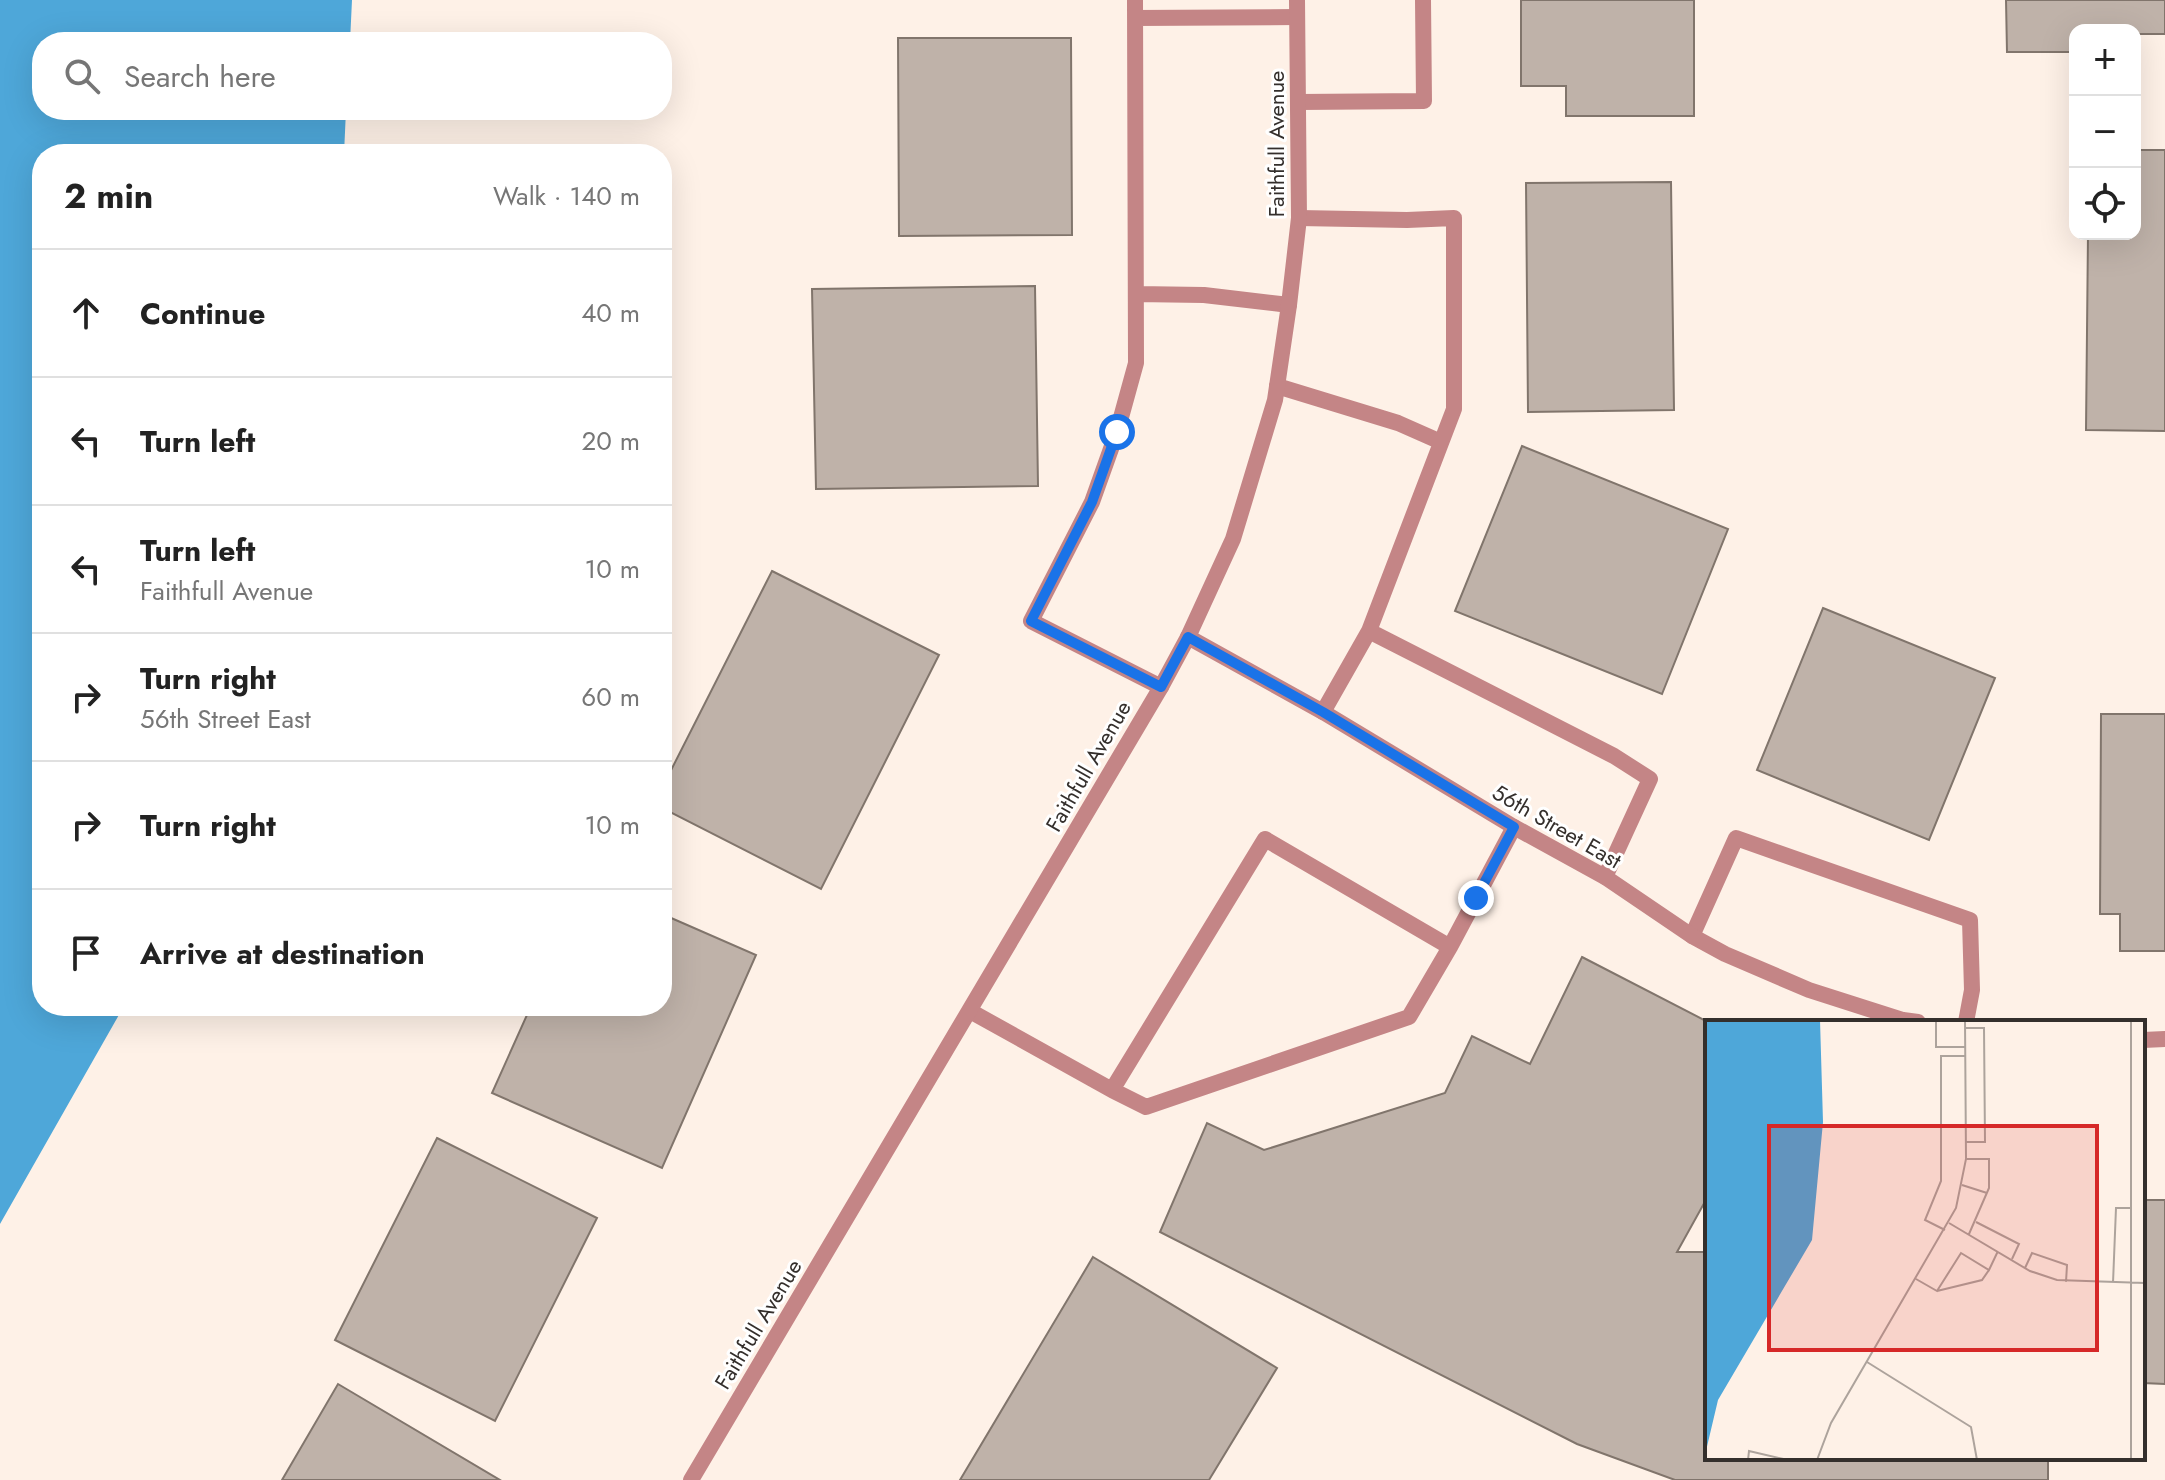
<!DOCTYPE html>
<html lang="en">
<head>
<meta charset="utf-8">
<style>
  :root { --surface:#fff; --page:#f2f2f2; --text:#222; --muted:#767676; --line:#e0e0e0 }
  body { margin:0; font-family:Jost,sans-serif; background:var(--page); color:var(--text) }
  .controls { position:absolute; right:24px; top:24px; display:grid; overflow:hidden; border-radius:16px; box-shadow:0 8px 32px #0002 }
  .controls button { width:72px; height:72px; display:grid; place-items:center; padding:0; border:0; border-bottom:2px solid var(--line); background:var(--surface); color:var(--text); font:40px sans-serif }
  .stop { position:absolute; width:24px; height:24px; margin:-18px; border:6px solid #1a73e8; border-radius:50%; background:#fff }
  .stop.end { background:#1a73e8; border-color:#fff; box-shadow:0 2px 8px #0008 }
  .list { margin:0; padding:0; list-style:none }
  h2 { display:flex; justify-content:space-between; align-items:center; height:104px; margin:0; padding:0 32px; font-size:34px }
  h2 small { font-size:26px; font-weight:400; color:var(--muted) }
  .list li { display:grid; grid-template-columns:52px 1fr auto; gap:24px; align-items:center; box-sizing:border-box; height:128px; padding:0 32px; border-top:2px solid var(--line) }
  .list b { display:block; font-size:30px; white-space:nowrap }
  .list p { margin:0; font-size:26px; white-space:nowrap; color:var(--muted) }
  .list em { font-size:26px; font-style:normal; color:var(--muted) }
  .icon { flex:none; width:44px; height:44px; fill:none; stroke:currentColor; stroke-width:2; stroke-linecap:round; stroke-linejoin:round }
  .map { position:relative; flex:none; width:2165px; height:1480px; overflow:hidden }
  .search { position:absolute; background:var(--surface); box-shadow:0 8px 32px #0002; left:32px; top:32px; width:640px; height:88px; display:flex; align-items:center; gap:20px; box-sizing:border-box; padding:0 28px; border-radius:32px; color:var(--muted); font-size:30px }
  .panel { position:absolute; background:var(--surface); box-shadow:0 8px 32px #0002; left:32px; top:144px; width:640px; height:872px; border-radius:32px }
  .map>svg:first-child { display:block }
  .water { fill:#4ea7d9 }
  .building { fill:#bfb2a9; stroke:#81756c; stroke-width:2 }
  .lines { fill:none; stroke-linecap:round; stroke-linejoin:round }
  .service { stroke:#c48586; stroke-width:16 }
  .minor { stroke:#c48586; stroke-width:16 }
  .tertiary { stroke:#c48586; stroke-width:16 }
  .route { stroke:#1a73e8; stroke-width:10 }
  .labels { text-anchor:middle; stroke-width:6; stroke-linejoin:round; paint-order:stroke }
  .street-label { font-size:22px; fill:#342f2c; stroke:#fff }
  .inset-road { fill:none; stroke:#ada39c; stroke-width:2 }
  .view { fill:#d62828; fill-opacity:0.15; stroke:#d62828; stroke-width:4 }
  .inset-edge { fill:none; stroke:#342f2c; stroke-width:4 }
</style>
</head>
<body>
<div class="map">
<svg width="2165" height="1480" viewBox="0 0 2165 1480">
  <rect width="100%" height="100%" fill="#fef1e7"/>
  <path class="water" d="M0,0H352L350,42H42V110H346L344,154H42V1006H124L0,1224Z"/>
  <path class="building" d="M1521,0H1694V116H1566V86H1521Z
    M2006,0H2165V34H2135V30H2075V52H2007Z
    M898,38H1071L1072,235L899,236Z
    M2135,150H2165V431L2086,430L2088,234H2135Z
    M1671,182L1674,410L1528,412L1526,183Z
    M1035,286L1038,486L816,489L812,289Z
    M1522,446L1728,529L1662,694L1455,611Z
    M772,571L939,655L821,889L662,808V788Z
    M1823,608L1995,678L1929,840L1757,770Z
    M2101,714H2165V951H2120V914H2100Z
    M662,914L756,955L662,1168L492,1093L531,1006H662Z
    M1582,957L1708,1022L1707,1198L1677,1252H1707V1458H2048V1480H1675L1577,1444L1160,1232L1207,1123L1264,1150L1445,1093L1472,1036L1530,1064Z
    M437,1138L597,1218L495,1421L335,1340Z
    M2143,1200H2165V1384L2143,1383Z
    M1093,1257L1277,1368L1209,1480H960Z
    M338,1384L500,1480H282Z"/>
  <g class="lines">
    <path class="service" d="M1135,0L1136,363L1117,432L1092,502L1031,621L1161,687
      M1135,18L1297,17
      M1299,102L1424,101L1423,0
      M1299,218L1407,220L1454,218V409L1369,631L1323,712
      M1136,294L1204,295L1289,305
      M1277,386L1398,423L1441,442
      M1369,631L1614,756L1650,779L1605,877
      M1692,936L1736,838L1970,920L1972,990L1966,1022
      M970,1011L1112,1090L1265,839L1450,947L1514,827
      M1112,1090L1146,1107L1409,1017L1450,947"/>
    <path class="minor" d="M1188,637L1323,712L1514,827L1605,877L1692,936L1725,954L1809,990L1903,1020L1918,1022
      M2143,1040L2165,1039"/>
    <path class="tertiary" d="M691,1480L1161,687L1188,637L1233,539L1275,400L1289,305L1299,218L1297,0"/>
  </g>
  <g class="lines">
    <path class="route" d="M1117,432L1092,502L1031,621L1161,687L1188,637L1323,712L1514,827L1476,898"/>
  </g>
  <g class="labels">
    <g class="street-label">
      <text transform="translate(1276 144) rotate(-90)" y="8">Faithfull Avenue</text>
      <text transform="translate(1088 766) rotate(-60)" y="8">Faithfull Avenue</text>
      <text transform="translate(1557 826) rotate(30)" y="8">56th Street East</text>
      <text transform="translate(758 1324) rotate(-59)" y="8">Faithfull Avenue</text>
    </g>
  </g>
  <g transform="translate(1705 1020)">
    <rect width="440" height="440" fill="#fef1e7"/>
    <path d="M0,0H115L118,102L107,220L13,380L0,435Z" fill="#4ea7d9"/>
    <path class="inset-road" d="M231,0V27H260M426,0V440M260,8H279L280,122H261M261,139H284V168L264,214M257,165L282,173M271,202L314,224L307,239M244,203L325,251L352,260L440,263M240,210L220,200L236,161V36H260M320,248L327,233L362,245L361,262M211,259L232,271L256,233L284,250L293,231M408,263L411,188H426M232,271L277,260L284,250M162,342L266,407L272,440M43,440L44,431L83,440M112,440L126,403L251,188L261,139L260,0"/>
    <path class="view" d="M64,106H392V330H64Z"/>
    <rect width="440" height="440" class="inset-edge"/>
  </g>
</svg>
<div class="controls">
<button>+</button>
<button>−</button>
<button><svg class="icon" aria-label="locate" viewBox="0 0 24 24"><circle cx="12" cy="12" r="6"/><path d="M12 2v4M12 18v4M2 12h4M18 12h4"/></svg></button>
</div>
<div class="stop" style="left:1117px;top:432px"></div>
<div class="stop end" style="left:1476px;top:898px"></div>
<div class="search"><svg class="icon" aria-label="search" viewBox="0 0 24 24"><circle cx="10" cy="10" r="6"/><path d="M15 15l6 6"/></svg>Search here</div>
<section class="panel">
<h2>2 min<small>Walk · 140 m</small></h2>
<ul class="list">
<li><svg class="icon" aria-label="ahead" viewBox="0 0 24 24"><path d="M12 20V5M6 11l6-6 6 6"/></svg><div><b>Continue</b></div><em>40 m</em></li>
<li><svg class="icon" aria-label="left" viewBox="0 0 24 24"><path d="M17 20v-9H6M10 6l-5 5 5 5"/></svg><div><b>Turn left</b></div><em>20 m</em></li>
<li><svg class="icon" aria-label="left" viewBox="0 0 24 24"><path d="M17 20v-9H6M10 6l-5 5 5 5"/></svg><div><b>Turn left</b><p>Faithfull Avenue</p></div><em>10 m</em></li>
<li><svg class="icon" aria-label="right" viewBox="0 0 24 24"><path d="M7 20v-9h11M14 6l5 5-5 5"/></svg><div><b>Turn right</b><p>56th Street East</p></div><em>60 m</em></li>
<li><svg class="icon" aria-label="right" viewBox="0 0 24 24"><path d="M7 20v-9h11M14 6l5 5-5 5"/></svg><div><b>Turn right</b></div><em>10 m</em></li>
<li><svg class="icon" aria-label="arrive" viewBox="0 0 24 24"><path d="M6 21V4h12l-3 4 3 4H6"/></svg><div><b>Arrive at destination</b></div></li>
</ul>
</section>
</div>
</body>
</html>
